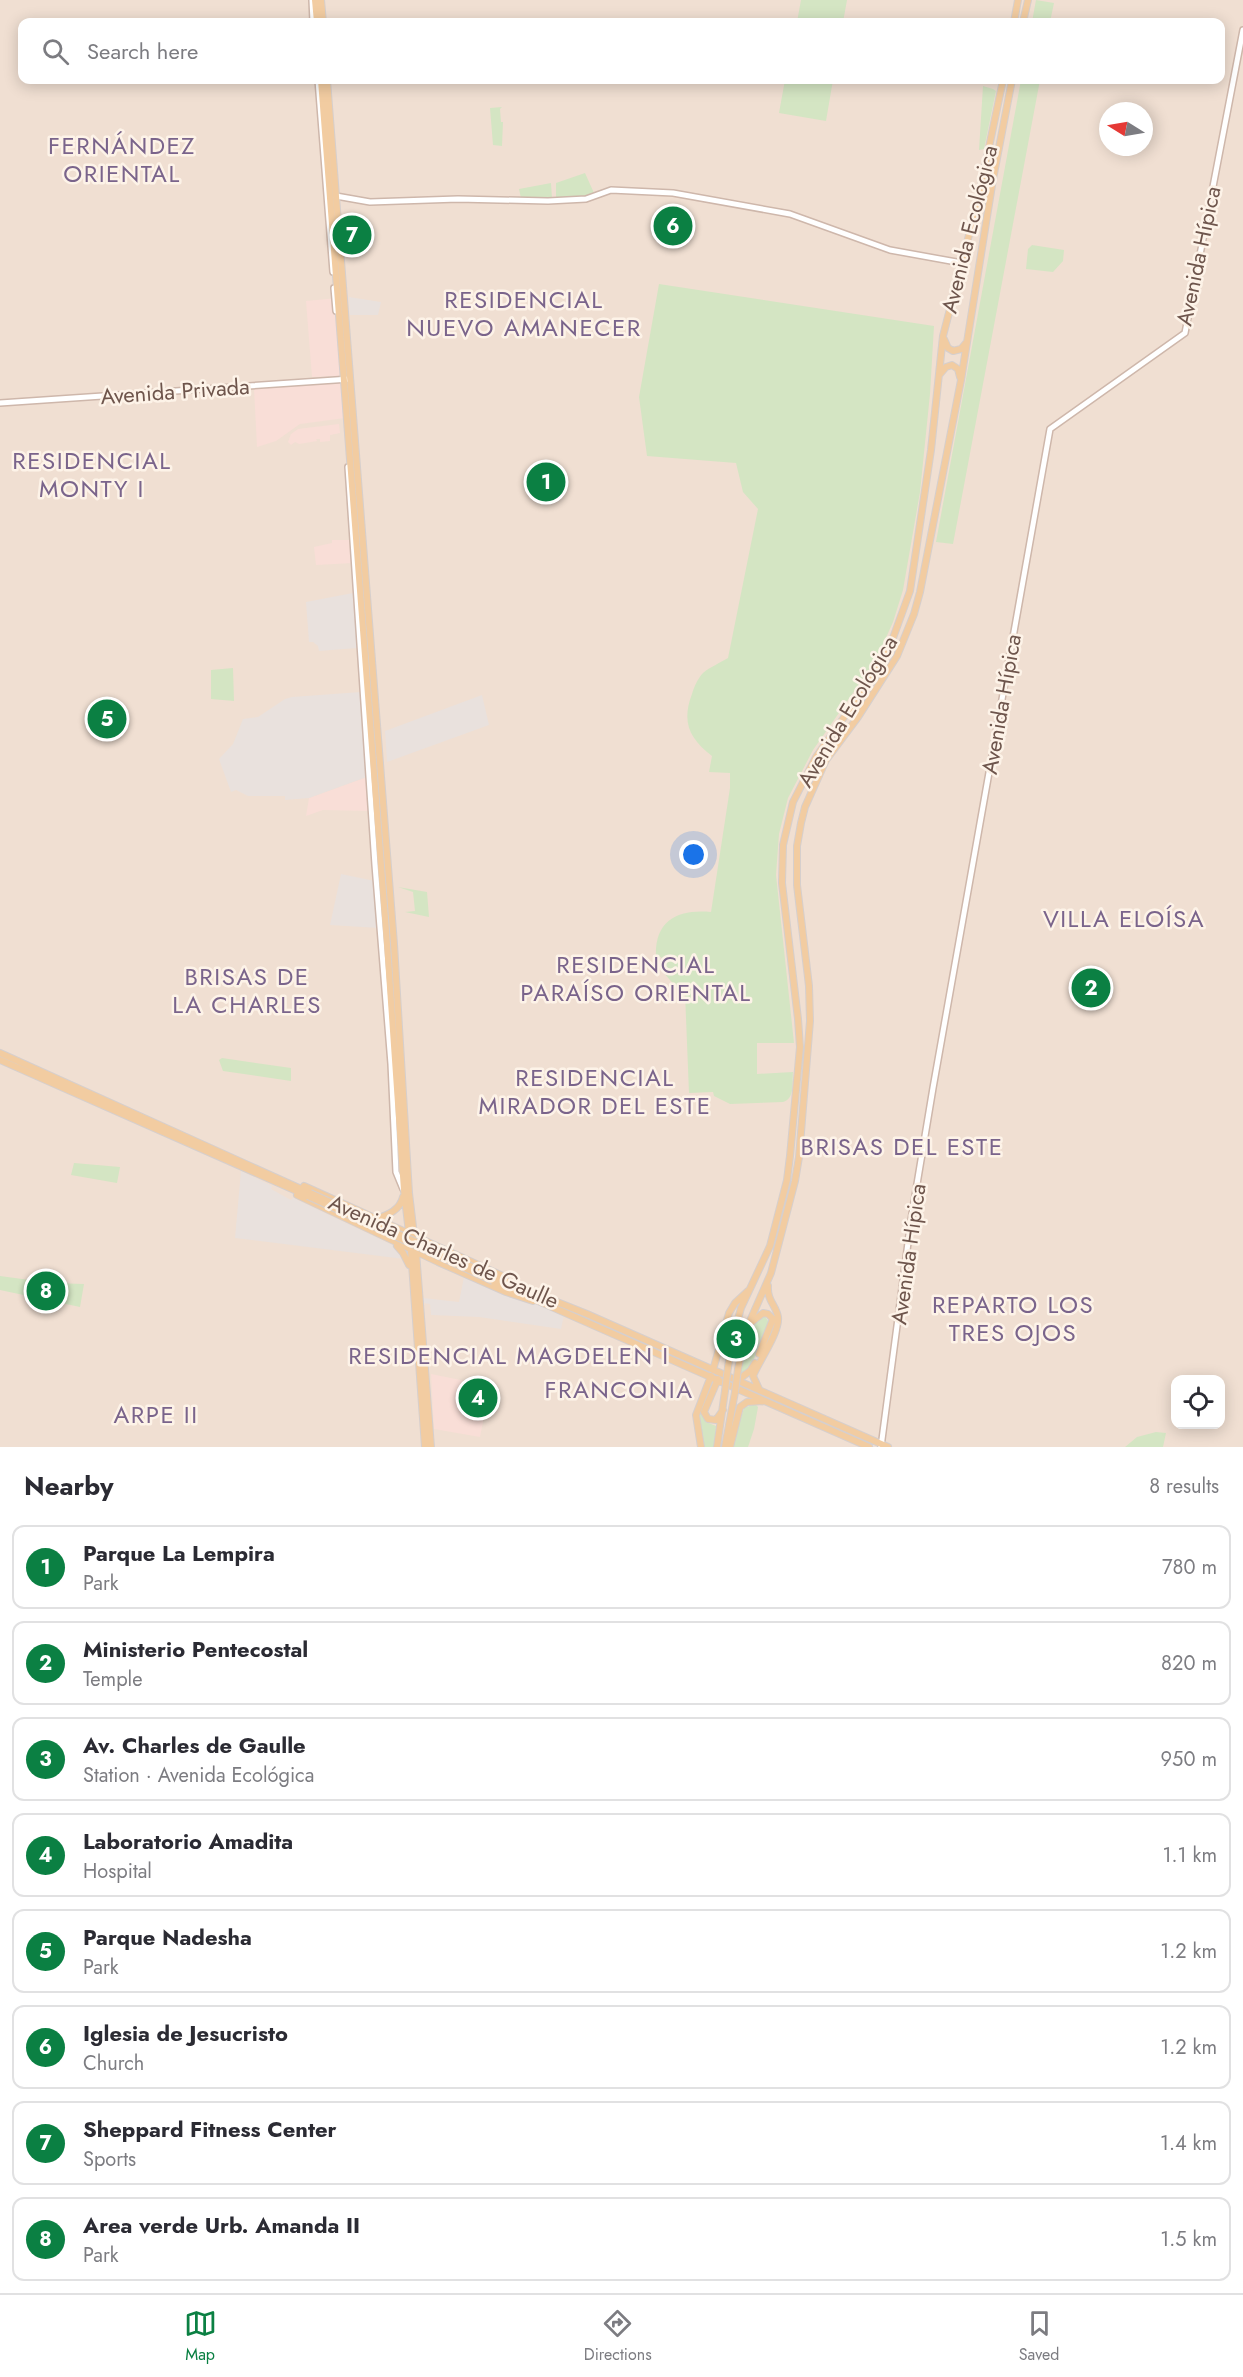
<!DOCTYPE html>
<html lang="en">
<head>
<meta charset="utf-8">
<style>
  :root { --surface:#fff; --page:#f2f2f3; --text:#2b2b33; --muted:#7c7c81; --line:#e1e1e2; --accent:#0b8043 }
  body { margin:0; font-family:Jost,sans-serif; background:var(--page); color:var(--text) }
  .controls { position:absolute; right:18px; bottom:18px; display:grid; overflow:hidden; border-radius:12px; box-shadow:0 3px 15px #0003 }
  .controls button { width:54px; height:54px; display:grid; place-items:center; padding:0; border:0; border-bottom:2px solid var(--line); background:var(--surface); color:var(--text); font:30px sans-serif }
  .compass { position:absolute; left:1099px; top:102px; width:54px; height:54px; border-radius:50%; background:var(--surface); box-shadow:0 3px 15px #0003; rotate:281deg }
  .you { position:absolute; left:694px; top:855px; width:21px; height:21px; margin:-15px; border:4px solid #fff; border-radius:50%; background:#1a73e8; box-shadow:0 0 0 9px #1a73e833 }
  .badge { display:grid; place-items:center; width:39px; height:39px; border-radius:50%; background:var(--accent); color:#fff; font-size:20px; font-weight:700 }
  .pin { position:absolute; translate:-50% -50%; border:3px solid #fff; box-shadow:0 2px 6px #0006 }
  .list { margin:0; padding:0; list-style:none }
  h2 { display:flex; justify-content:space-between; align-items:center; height:78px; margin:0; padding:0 24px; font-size:26px }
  h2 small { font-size:20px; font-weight:400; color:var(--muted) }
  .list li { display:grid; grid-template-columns:39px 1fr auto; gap:18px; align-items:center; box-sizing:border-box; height:84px; margin:0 12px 12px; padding:0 12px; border:2px solid var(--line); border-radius:12px }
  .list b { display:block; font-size:22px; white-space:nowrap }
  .list p { margin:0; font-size:20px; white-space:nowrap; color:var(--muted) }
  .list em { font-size:20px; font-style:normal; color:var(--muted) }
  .icon { flex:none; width:33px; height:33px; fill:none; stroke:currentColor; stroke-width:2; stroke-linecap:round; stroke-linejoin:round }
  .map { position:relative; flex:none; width:1243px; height:1447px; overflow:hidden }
  .search { position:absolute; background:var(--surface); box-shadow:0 3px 15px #0003; left:18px; right:18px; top:18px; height:66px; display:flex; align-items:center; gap:15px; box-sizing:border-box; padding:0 21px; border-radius:12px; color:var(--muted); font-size:22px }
  .sheet { height:846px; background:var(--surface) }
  nav { display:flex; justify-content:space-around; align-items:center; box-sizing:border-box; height:84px; border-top:2px solid var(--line); background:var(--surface); font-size:16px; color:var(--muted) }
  nav a { display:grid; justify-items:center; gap:3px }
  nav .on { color:var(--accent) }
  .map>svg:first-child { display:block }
  .residential { fill:#f0dfd2; fill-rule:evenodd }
  .commercial { fill:#f9ded7 }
  .industrial { fill:#e9e1dd }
  .green { fill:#d4e5c3 }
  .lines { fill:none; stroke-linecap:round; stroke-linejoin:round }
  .secondary-casing { stroke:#ceb7ab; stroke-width:8 }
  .primary-casing { stroke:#d6cfcd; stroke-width:8 }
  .secondary { stroke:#fff; stroke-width:5 }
  .primary { stroke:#f2cca1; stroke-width:6 }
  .primary-bridge-casing { stroke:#d6cfcd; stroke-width:8; stroke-linecap:butt }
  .primary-bridge { stroke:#f2cca1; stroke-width:6 }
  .labels { text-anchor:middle; stroke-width:5; stroke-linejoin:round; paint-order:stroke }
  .street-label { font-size:22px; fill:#6e554c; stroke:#fdf3e8 }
  .neighbourhood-label { font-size:24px; letter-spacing:1.5px; fill:#7a648b; stroke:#fdf3e8 }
</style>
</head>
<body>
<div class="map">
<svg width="1243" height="1447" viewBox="0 0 1243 1447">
  <rect width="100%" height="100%" fill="#f9eee2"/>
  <path class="residential" d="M0,0H1243V1447H0ZM22,22H1220V80H22ZM1108,111H1144V147H1108ZM1176,1380H1220V1424H1176Z"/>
  <path class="commercial" d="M338,298L341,374L338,376L312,377L306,301Z
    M340,383L342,384L345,418L300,424L276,441L257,447L254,388Z
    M339,424L340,433L330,435V441L320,442V439H316L317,441L299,444L295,442L291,445L288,442L291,434L298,429Z
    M332,540H351L353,563L316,565L314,547L332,543Z
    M367,777L370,811L323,810L306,816L309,798Z
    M431,1374L490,1386L480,1437L434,1429Z"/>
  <path class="industrial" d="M349,297L381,302L378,315H350Z
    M353,593L357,648L319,651L318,646L313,642H309L306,602Z
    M361,692L363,732H368L372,775L309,798L285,800V796H248L236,790L231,792L219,759L233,744L243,719L258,717L285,699L292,697Z
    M482,695L489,725L387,762L385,731Z
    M341,874L375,881L379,928L330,925Z
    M241,1171L272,1186L271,1189L291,1200L293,1198L392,1245L404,1259L235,1238Z
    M464,1277L512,1298L540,1305L564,1315L561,1329L479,1317L431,1315L430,1304L424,1303L423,1298L459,1302Z"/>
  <path class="green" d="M801,0H847L843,22H797Z
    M1036,0L1054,3L1050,22H1032Z
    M785,80H833L826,121L779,113Z
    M1021,80H1040L953,544L936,542Z
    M983,86L993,89L996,91L984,149L979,150Z
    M502,107L500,109L501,122H503L502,146L493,145L490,108Z
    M585,173L594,193L585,197L556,199V183Z
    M551,183L552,199L521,198L519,189Z
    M1032,245L1064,250L1063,261L1053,272L1026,269L1028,249Z
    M659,284L934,326L930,394L920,492L903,590L893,622L876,660L813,750L788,798L779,834L776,875L794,1043H757V1074L793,1072C792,1083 795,1099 783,1102L730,1104L714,1096L713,1092L689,1093L685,993C675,986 667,978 661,968L664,965L661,957L656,958C654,920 678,909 711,912L730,788V773L709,772L712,756C690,739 681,723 692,694C694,687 698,678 703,673C710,667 720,663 728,658L758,509L743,492L736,463L647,456L639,397Z
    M233,668L234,701L211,699V670Z
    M105,703L114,705L112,736L96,733Z
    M398,887L427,892L429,917L405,912L415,911L413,892Z
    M222,1058L291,1068V1081L223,1071L219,1060Z
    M74,1163L120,1167L117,1183L71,1175Z
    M0,1276L52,1283L84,1284L80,1307L0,1290Z
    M761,1317H765L769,1322L751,1366L740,1375C743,1354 746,1333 761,1317Z
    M755,1404L758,1407L754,1429L748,1447H732L744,1408Z
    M701,1411L706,1422L716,1426L714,1447H704L699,1413Z
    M1156,1432L1166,1433L1163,1447H1125L1137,1437Z"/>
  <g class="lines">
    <g class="secondary-casing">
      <path id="secondary" d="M312,0L313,22
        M318,80L333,272
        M336,196L370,202L458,199L548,201L586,199L611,190L673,193L790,214L890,250L962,263
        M334,288L336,311
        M0,403L350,379
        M348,467L375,865L391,1064L396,1172L403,1189
        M881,1447L911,1220L933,1088L1050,429L1185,333L1243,30"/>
    </g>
    <g class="primary-casing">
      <path id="primary" d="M315,0L317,22
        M321,0L323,22
        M1014,22L1018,0
        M1023,22L1028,0
        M321,80L387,944L404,1190L411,1250L425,1447
        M327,80L394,944L409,1193L416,1252L431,1447
        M944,339L948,348L953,351L961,349L966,343
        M940,374L946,367L952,365L958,369L960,377
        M0,1053L310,1193
        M0,1060L308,1196
        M304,1186L505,1277
        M297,1195L438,1262L506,1292L533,1301
        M376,1219C388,1215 400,1210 403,1197
        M397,1246L403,1253L409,1265
        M495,1277L587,1314L888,1447
        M493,1281L869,1447
        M752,1322L763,1313L768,1314L773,1319L759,1354
        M728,1367L733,1337L741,1308L770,1246L787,1180L790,1156L800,1047L798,1019L782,883L783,845L793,802L816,757L871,679L889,649L910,591L931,450L943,336L978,200L1003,80
        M738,1369L746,1330L771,1273L795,1181L799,1157L810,1021L809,986L797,885V846L801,823L805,807L826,760L858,717L897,656L914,614L920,592L961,380L993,179L1012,80
        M713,1370L729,1313L735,1303L748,1291
        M718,1379L704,1412L708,1419L716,1420L723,1410
        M738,1380L750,1371L755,1363
        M759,1389L753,1376C759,1361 780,1332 778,1317C776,1305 767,1301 768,1286
        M701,1447L696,1415L711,1376
        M717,1447L725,1391
        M725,1447L735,1392
        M730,1447L740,1407L747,1402L765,1401"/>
    </g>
    <use href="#secondary" class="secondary"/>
    <use href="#primary" class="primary"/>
    <g class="primary-bridge-casing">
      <path id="primary-bridge" d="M310,1193L350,1211
        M308,1196L493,1281
        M378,1225L495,1277
        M725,1391L728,1367
        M735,1392L738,1369"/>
    </g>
    <use href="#primary-bridge" class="primary-bridge"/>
  </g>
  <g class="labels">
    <g class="street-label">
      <text transform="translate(969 229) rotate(-76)" y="8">Avenida Ecológica</text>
      <text transform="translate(1198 256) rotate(-78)" y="8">Avenida Hípica</text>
      <text transform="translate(175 391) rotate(-4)" y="8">Avenida Privada</text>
      <text transform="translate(1001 704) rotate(-80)" y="8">Avenida Hípica</text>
      <text transform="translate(847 711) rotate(-59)" y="8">Avenida Ecológica</text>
      <text transform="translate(444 1251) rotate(24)" y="8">Avenida Charles de Gaulle</text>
      <text transform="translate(908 1254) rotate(-82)" y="8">Avenida Hípica</text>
    </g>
    <g class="neighbourhood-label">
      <text x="122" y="154">FERNÁNDEZ<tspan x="122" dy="28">ORIENTAL</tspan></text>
      <text x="524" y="308">RESIDENCIAL<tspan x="524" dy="28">NUEVO AMANECER</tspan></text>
      <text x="92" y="469">RESIDENCIAL<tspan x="92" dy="28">MONTY I</tspan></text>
      <text x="1124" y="927">VILLA ELOÍSA</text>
      <text x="636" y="973">RESIDENCIAL<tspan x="636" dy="28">PARAÍSO ORIENTAL</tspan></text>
      <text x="247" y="985">BRISAS DE<tspan x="247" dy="28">LA CHARLES</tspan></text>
      <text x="595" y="1086">RESIDENCIAL<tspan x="595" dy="28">MIRADOR DEL ESTE</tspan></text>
      <text x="902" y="1155">BRISAS DEL ESTE</text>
      <text x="1013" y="1313">REPARTO LOS<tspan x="1013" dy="28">TRES OJOS</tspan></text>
      <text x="509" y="1364">RESIDENCIAL MAGDELEN I</text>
      <text x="619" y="1398">FRANCONIA</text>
      <text x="156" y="1423">ARPE II</text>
    </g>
  </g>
</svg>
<div class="controls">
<button><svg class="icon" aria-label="locate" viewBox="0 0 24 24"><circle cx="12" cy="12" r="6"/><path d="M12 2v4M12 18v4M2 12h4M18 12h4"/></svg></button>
</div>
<svg class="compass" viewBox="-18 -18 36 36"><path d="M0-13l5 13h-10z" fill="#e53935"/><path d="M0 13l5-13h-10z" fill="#7c7c81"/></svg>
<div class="you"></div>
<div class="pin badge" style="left:546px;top:482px">1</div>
<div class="pin badge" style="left:1091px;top:988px">2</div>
<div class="pin badge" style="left:736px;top:1339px">3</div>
<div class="pin badge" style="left:478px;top:1398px">4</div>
<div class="pin badge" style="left:107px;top:719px">5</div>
<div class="pin badge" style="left:673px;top:226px">6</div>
<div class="pin badge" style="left:352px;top:235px">7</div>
<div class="pin badge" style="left:46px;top:1291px">8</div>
<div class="search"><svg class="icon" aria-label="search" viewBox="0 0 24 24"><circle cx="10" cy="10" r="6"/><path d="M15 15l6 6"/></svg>Search here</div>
</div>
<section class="sheet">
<h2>Nearby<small>8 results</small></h2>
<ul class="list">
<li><span class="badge">1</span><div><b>Parque La Lempira</b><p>Park</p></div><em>780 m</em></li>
<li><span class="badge">2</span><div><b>Ministerio Pentecostal</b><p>Temple</p></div><em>820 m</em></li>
<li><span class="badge">3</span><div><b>Av. Charles de Gaulle</b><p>Station · Avenida Ecológica</p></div><em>950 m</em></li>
<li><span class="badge">4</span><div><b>Laboratorio Amadita</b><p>Hospital</p></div><em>1.1 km</em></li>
<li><span class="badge">5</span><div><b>Parque Nadesha</b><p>Park</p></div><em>1.2 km</em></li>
<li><span class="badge">6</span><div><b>Iglesia de Jesucristo</b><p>Church</p></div><em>1.2 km</em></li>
<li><span class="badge">7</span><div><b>Sheppard Fitness Center</b><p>Sports</p></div><em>1.4 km</em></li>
<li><span class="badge">8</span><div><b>Area verde Urb. Amanda II</b><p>Park</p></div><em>1.5 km</em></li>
</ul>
</section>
<nav>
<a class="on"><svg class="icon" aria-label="map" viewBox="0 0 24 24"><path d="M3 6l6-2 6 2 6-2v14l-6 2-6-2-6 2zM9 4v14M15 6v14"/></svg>Map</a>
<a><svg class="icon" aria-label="directions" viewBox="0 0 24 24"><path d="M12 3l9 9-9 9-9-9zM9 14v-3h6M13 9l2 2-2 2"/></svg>Directions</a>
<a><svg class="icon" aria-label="saved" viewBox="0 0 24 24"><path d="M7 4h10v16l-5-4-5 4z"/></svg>Saved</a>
</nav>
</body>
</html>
